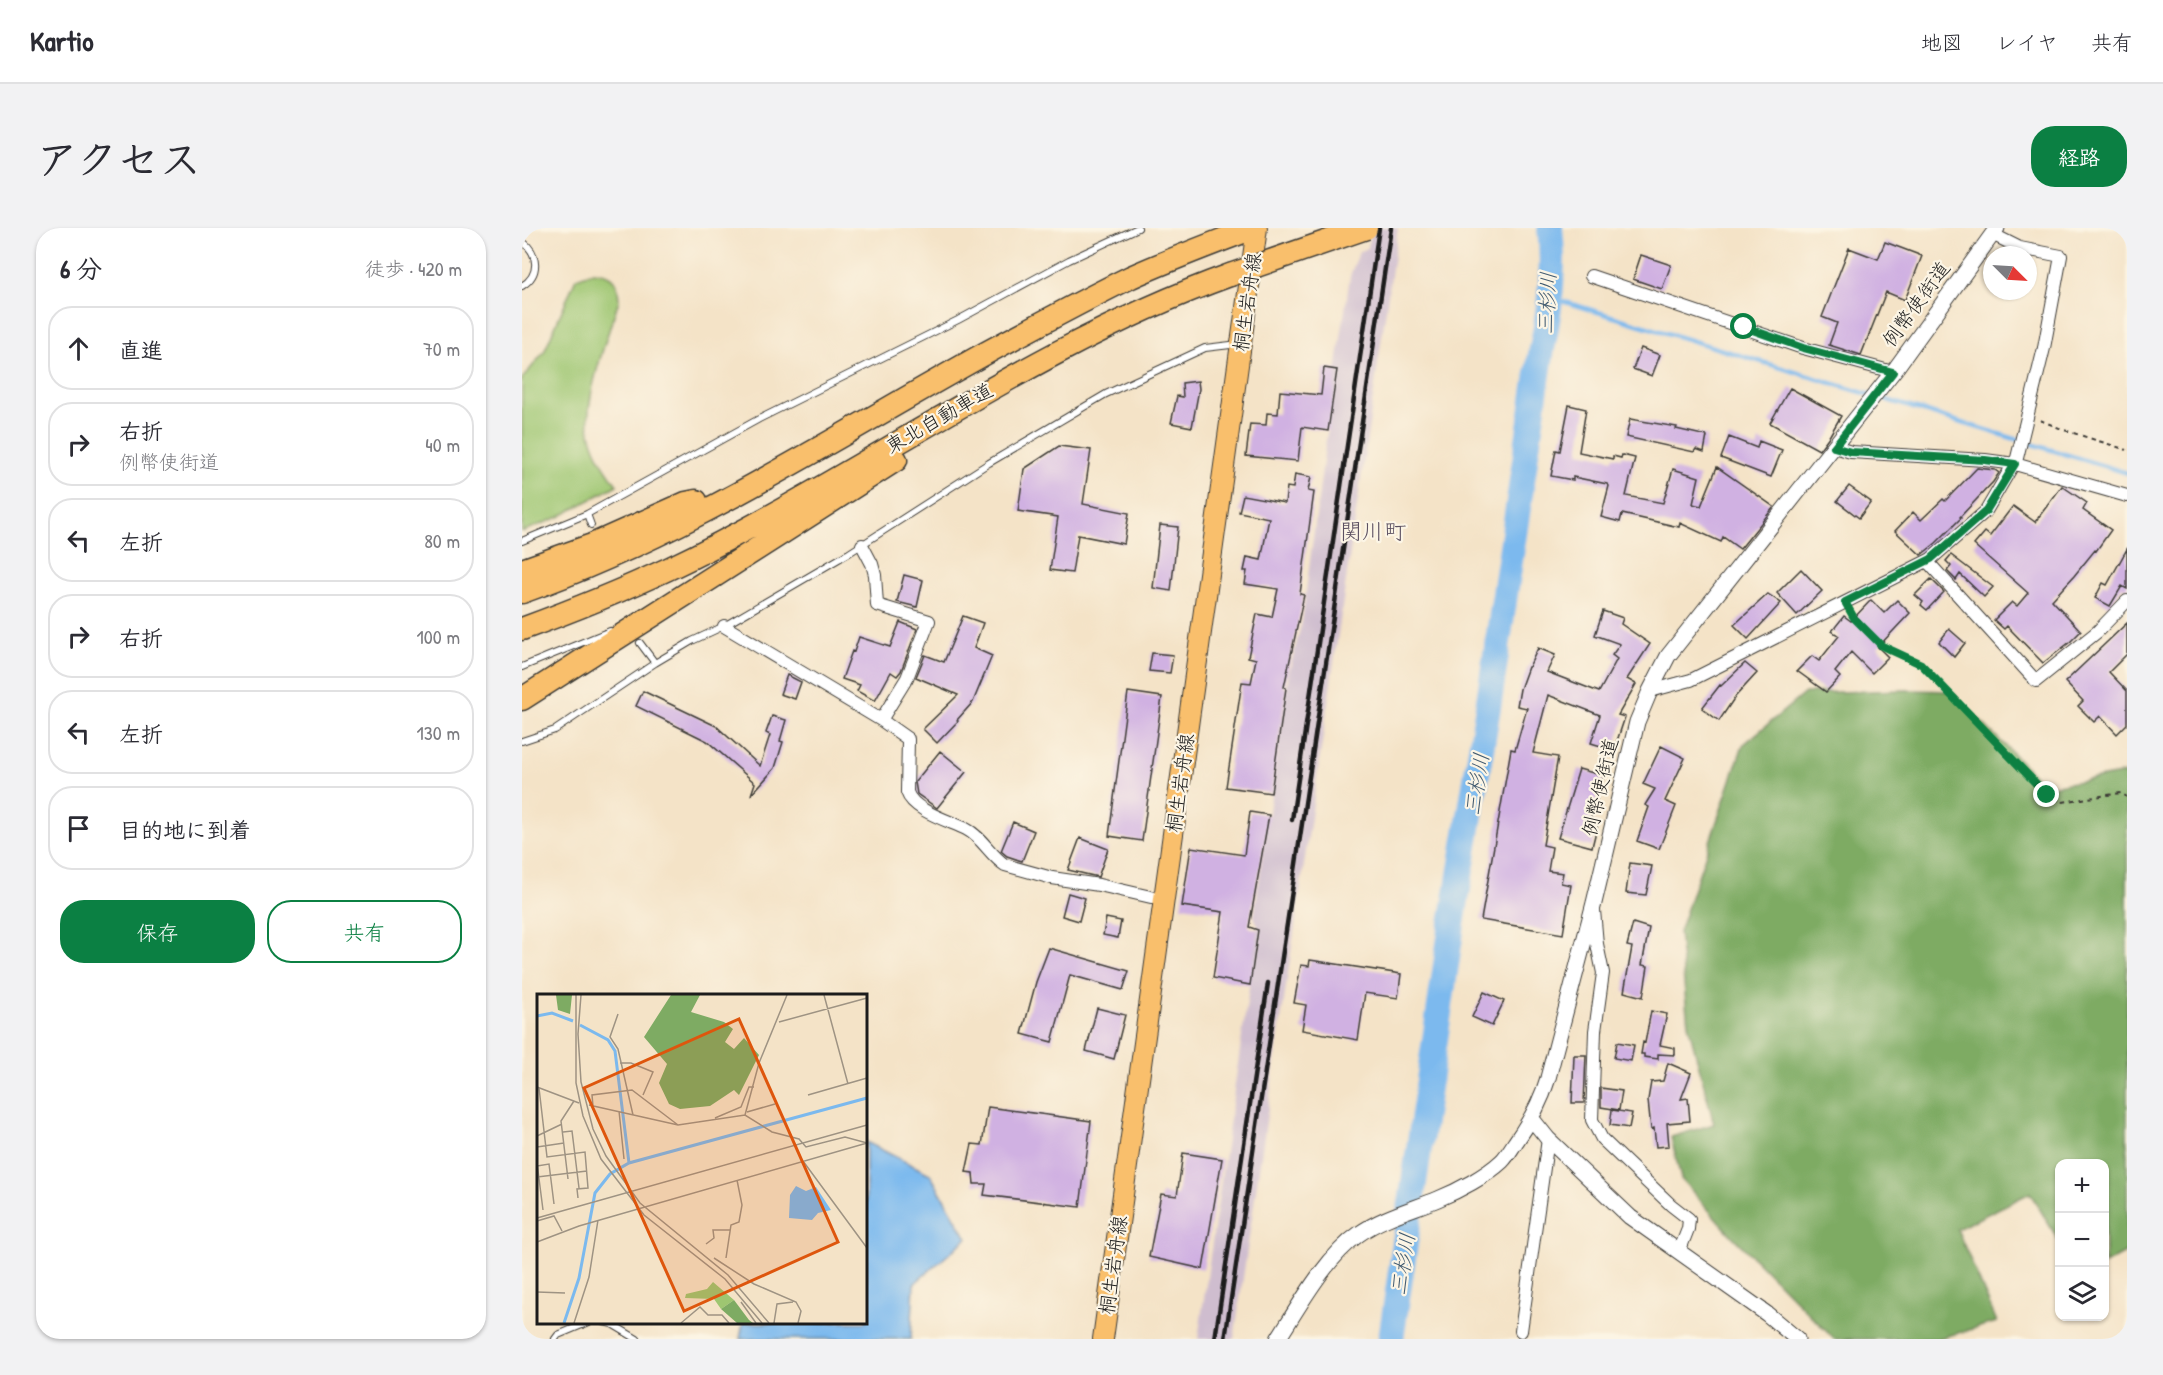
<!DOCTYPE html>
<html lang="ja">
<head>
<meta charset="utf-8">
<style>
  :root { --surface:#fff; --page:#f2f2f3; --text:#2b2b33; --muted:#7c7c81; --line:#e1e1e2; --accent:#0b8043 }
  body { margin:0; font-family:"Patrick Hand","Klee One",sans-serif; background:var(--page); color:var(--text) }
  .controls { position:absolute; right:18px; bottom:18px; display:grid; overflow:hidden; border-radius:12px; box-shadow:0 2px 4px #0004 }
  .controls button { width:54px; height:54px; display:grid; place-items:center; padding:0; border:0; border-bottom:2px solid var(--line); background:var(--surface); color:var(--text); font:30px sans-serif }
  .compass { position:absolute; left:1461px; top:18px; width:54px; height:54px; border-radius:50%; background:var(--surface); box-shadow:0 2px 4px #0004; rotate:114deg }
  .stop { position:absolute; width:18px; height:18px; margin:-14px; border:4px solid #0b8043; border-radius:50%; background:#fff }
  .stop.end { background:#0b8043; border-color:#fff; box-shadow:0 2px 6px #0008 }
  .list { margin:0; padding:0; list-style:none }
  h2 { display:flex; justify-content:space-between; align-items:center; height:78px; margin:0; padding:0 24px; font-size:26px }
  h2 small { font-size:20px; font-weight:400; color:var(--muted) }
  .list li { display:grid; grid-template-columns:39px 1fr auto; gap:18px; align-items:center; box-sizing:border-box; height:84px; margin:0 12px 12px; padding:0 12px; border:2px solid var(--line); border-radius:24px }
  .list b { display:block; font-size:22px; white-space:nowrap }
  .list p { margin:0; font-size:20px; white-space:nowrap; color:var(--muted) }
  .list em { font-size:20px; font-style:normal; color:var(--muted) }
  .actions { display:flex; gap:12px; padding:18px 24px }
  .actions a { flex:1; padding:14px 0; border:2px solid var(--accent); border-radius:24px; text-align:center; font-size:21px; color:var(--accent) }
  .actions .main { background:var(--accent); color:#fff }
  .icon { flex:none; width:33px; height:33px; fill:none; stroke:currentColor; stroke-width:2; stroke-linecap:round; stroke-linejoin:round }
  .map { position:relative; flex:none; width:1605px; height:1111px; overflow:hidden; border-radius:24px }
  header { display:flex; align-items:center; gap:36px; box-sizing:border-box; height:84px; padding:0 30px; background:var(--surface); border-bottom:2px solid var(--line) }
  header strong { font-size:28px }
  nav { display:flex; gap:33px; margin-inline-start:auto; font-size:21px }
  .intro { display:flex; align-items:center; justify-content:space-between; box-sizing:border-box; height:144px; padding:0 36px }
  h1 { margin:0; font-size:42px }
  .button { padding:15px 27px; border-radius:24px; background:var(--accent); color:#fff; font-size:21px; font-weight:700 }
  main { display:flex; gap:36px; padding:0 36px }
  aside { flex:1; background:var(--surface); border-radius:24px; box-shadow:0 2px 4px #0004 }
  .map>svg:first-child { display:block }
  .industrial { fill:#cfbdcf }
  .green { fill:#9ec671; stroke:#5d7146; stroke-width:1.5 }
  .forest { fill:#7eab63; stroke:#4d6440; stroke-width:1.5 }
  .water { fill:#7bb9ee; stroke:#4c6a85; stroke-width:1.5 }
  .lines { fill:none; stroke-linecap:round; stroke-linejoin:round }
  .stream { stroke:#7bb9ee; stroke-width:4.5 }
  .river { stroke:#7bb9ee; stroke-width:26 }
  .building { fill:#d0b1e2 }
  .service-casing { stroke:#3c3a36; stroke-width:8 }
  .minor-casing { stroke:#3c3a36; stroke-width:14 }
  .tertiary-casing { stroke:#3c3a36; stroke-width:17 }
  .primary-casing { stroke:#3c3a36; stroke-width:22 }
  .motorway-casing { stroke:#3c3a36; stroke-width:25 }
  .path { stroke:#3c3a36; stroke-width:2; stroke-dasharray:4.5 4.5; stroke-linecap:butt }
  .service { stroke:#fff; stroke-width:6 }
  .minor { stroke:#fff; stroke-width:12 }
  .tertiary { stroke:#fff; stroke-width:15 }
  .primary { stroke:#f9bf6c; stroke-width:20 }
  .motorway { stroke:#f9bf6c; stroke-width:22 }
  .rail { stroke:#1c1c1c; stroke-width:4.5 }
  .motorway-bridge-casing { stroke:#3c3a36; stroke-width:25; stroke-linecap:butt }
  .motorway-bridge { stroke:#f9bf6c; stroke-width:22 }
  .route { stroke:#0b8043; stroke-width:8 }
  .labels { text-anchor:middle; stroke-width:4.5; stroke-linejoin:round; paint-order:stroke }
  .street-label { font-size:20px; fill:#1c1c1c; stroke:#fcf5e5 }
  .water-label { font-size:21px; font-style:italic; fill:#425b70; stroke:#fcf5e5 }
  .quarter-label { font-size:22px; fill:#5b5061; stroke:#fcf5e5 }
  .inset-river { fill:none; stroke:#7bb9ee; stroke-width:3 }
  .inset-road { fill:none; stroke:#9e9383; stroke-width:1.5 }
  .view { fill:#de560d; fill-opacity:0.15; stroke:#de560d; stroke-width:3 }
  .inset-edge { fill:none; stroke:#1c1c1c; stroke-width:3 }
</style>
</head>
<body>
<header>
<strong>Kartio</strong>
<nav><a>地図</a><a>レイヤ</a><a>共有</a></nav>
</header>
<div class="intro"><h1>アクセス</h1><a class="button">経路</a></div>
<main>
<aside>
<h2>6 分<small>徒歩 · 420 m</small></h2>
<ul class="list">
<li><svg class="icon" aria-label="ahead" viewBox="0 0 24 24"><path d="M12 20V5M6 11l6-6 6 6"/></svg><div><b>直進</b></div><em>70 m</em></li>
<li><svg class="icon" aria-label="right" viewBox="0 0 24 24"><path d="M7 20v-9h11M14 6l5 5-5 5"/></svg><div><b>右折</b><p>例幣使街道</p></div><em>40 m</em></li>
<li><svg class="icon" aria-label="left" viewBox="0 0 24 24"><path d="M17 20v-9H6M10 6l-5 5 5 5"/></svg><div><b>左折</b></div><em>80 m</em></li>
<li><svg class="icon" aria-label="right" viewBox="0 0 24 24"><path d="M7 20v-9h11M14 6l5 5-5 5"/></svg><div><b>右折</b></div><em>100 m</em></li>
<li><svg class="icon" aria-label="left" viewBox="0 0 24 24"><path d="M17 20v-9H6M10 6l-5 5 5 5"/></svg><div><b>左折</b></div><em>130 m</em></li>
<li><svg class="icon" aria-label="arrive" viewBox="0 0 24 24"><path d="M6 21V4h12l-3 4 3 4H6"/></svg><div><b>目的地に到着</b></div></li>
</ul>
<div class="actions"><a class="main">保存</a><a>共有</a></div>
</aside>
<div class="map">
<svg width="1605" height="1111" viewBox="0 0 1605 1111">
  <rect width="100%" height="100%" fill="#fcf5e5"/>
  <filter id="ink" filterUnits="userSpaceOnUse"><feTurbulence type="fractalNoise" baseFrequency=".0167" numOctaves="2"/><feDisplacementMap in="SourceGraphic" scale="12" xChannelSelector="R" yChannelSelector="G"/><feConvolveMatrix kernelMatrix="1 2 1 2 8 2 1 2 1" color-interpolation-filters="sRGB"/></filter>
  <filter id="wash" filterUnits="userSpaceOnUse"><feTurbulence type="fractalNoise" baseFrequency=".008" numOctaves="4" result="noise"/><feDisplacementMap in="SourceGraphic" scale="24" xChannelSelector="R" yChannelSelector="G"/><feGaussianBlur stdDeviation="1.35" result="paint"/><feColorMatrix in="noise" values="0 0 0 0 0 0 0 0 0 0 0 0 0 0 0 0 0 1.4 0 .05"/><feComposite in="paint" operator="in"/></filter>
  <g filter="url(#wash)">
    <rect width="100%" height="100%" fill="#f4e3c7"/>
    <path class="industrial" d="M849,0H876L712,1111H676L736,698L732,688L767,444L780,393L803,219L828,48L837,24L846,20Z"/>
    <path class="green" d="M71,44C91,45 96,53 97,72C87,103 63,168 67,199C70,221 82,239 95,257L37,289L0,304V151L22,124L54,50Z"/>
    <path class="forest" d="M1385,462L1429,463L1524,559L1605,545V1024L1583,1036L1582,936H1538L1537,1013L1508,965L1435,1001L1475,1094L1415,1111H1312L1210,1008L1159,951L1149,909L1192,896L1166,796L1157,704L1221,517L1283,465Z"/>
    <path class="water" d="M344,914L408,946L445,1010L392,1056L389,1111H218L221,1095L344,1094Z"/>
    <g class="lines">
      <path class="stream" d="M1030,70L1605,245"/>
      <path class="river" d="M869,1111L930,696L967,473L1019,126C1028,84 1033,43 1028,0"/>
    </g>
    <g id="blocks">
      <path class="building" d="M1363,14L1400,28L1383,72L1364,64L1339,127L1307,117L1315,95L1300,89L1327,20L1356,31Z
        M1119,27L1149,37L1140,61L1111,51Z
        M1119,120L1138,127L1130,148L1111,141Z
        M802,140L815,142L806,203L780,199L776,233L724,228L728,196L744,197L745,185L756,186L758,163L799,167Z
        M676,153L677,161L670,199L649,195L655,168L661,169L660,155Z
        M1268,160L1319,188L1308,207L1297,222L1248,195Z
        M1047,177L1064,181L1057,224L1091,231V228L1099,230L1100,227L1113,230L1104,268L1141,275L1151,241L1177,249L1171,276L1179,278L1195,239L1252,279L1218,321L1201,309L1199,314L1158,295L1157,299L1100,286L1098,294L1079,289L1087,258L1085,256L1051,249V252L1029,248L1034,222L1038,223Z
        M1108,191L1155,199L1154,201L1185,208L1182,224L1174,221L1172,224L1104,209Z
        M1207,209L1235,220L1237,213L1260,222L1249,249L1199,230Z
        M537,218L569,222L561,276L607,285L602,316L556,307L550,345L528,342L536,289L496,283L502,241Z
        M1455,240L1473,242L1477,245L1471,254L1438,289L1439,290L1414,315L1399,327L1373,303L1391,284L1399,292L1421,271L1423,273Z
        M773,246L789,249L786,263L792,264L778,366L782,367L762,459L764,460L749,565L704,559L720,454L729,455L734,431L726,429L735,386L750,389L756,361L723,356L725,343H722L725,329L739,332L747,290L717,284L721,267L763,275L765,259L771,260Z
        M1327,258L1349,274L1337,290L1315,273Z
        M1540,258L1565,275L1561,282L1589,302L1574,323L1573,322L1552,348L1530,372L1559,403L1548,414L1521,435L1485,398L1482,401L1472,392L1490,374L1495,378L1506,365L1452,317L1463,304L1468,308L1491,278L1513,294Z
        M638,297L656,299L649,363L631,360Z
        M1605,321V361L1600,358L1588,378L1573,370L1581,355L1585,357Z
        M1429,327L1471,359L1462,369L1438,346L1434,352L1425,343L1429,338L1424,333Z
        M1279,341L1300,363L1275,387L1255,365Z
        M382,347L401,352L395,379L375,374Z
        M1409,351L1422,364L1405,382L1399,377L1401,374L1393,367Z
        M1246,366L1259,375L1226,411L1212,397Z
        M1349,372L1362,385L1375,372L1388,385L1356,419L1366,429L1350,445L1329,424L1313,444L1318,449L1304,464L1275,443L1290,428L1297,433L1317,408L1310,403L1322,388L1329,393Z
        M1081,383L1101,390L1099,396L1128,416L1105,451L1114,456L1096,487L1103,489L1092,522L1069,515L1078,487L1026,467L1011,525L1036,529L1021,617L1030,619L1026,643L1041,645L1039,655L1049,657L1041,706L959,692L989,521L993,522L1005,480L995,478L998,461L1006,439H1007L1016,420L1033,427L1025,444L1077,464L1095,431L1090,427L1098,416L1073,407Z
        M441,388L461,395L452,420L470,428L451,474L435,492L436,493L415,515L401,501L436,467L394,449L403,427L422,434Z
        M378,394L395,401L379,443L375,448L369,444L353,473L335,463L338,457L320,451L330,423L332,424L337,409L368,419Z
        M1605,395V426L1587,444L1605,463V496L1595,506L1578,488L1572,494L1556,478L1561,473L1543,454Z
        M1427,401L1443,415L1432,429L1417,414Z
        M630,425L651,427L648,445L627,443Z
        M1223,435L1235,445L1213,469L1197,493L1180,480L1198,457L1199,458Z
        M265,447L279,454L273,471L258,466Z
        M121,463L194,498L238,538L248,507L244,505L250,488L264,492L258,513L261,514L253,540L229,567L233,555L185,513L114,478Z
        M606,464L640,469L620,613L587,608Z
        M1139,518L1163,530L1143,573L1154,578L1137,621L1115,613L1127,579L1123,577L1133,561L1121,556Z
        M418,523L444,544L415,580L395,566L393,554Z
        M1057,541L1082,548L1068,593L1076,595L1070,619L1036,610Z
        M728,584L747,587L727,699L736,702L728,757L691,750L701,684L660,678L669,619L722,627Z
        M491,594L512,603L500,633L485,628L479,623Z
        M558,610L586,621L576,649L546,642Z
        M1108,635L1130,638L1124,667L1104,665Z
        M546,665L563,670L557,693L540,688Z
        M584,690L599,693L596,710L581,707Z
        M1111,695L1127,700L1120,737L1126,738L1121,769L1102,764L1110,719L1105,718Z
        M527,720L607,743L601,762L548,747L530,814L500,806L514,754Z
        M788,732L879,746L876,770L843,765L836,812L780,802L784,777L772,775L779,737L787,738Z
        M962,764L982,773L970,798L950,789Z
        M575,780L603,787L592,831L564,823Z
        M1129,783L1145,786L1138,817L1153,820V827L1136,826V831L1122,829V826H1119L1121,814L1123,815Z
        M1095,814L1112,817L1109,833L1092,830Z
        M1052,827H1064L1062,875H1050Z
        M1146,835L1169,845L1159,871L1166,870L1168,893L1145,895L1147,918L1134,919L1132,900L1129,901L1126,872L1129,854L1141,853Z
        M1079,860L1100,863L1097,882L1079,879Z
        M466,879L569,893L558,979L462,967L464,956H452L451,945L444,944L450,916L460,917Z
        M1090,882L1110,885L1107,900L1088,897Z
        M661,925L700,931L681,1041L627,1029L639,966L655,968Z"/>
    </g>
  </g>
  <g filter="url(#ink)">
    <use href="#blocks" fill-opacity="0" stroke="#3c3a36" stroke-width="1.5"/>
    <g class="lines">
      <g class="service-casing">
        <path id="service" d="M0,13C16,25 19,46 0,58
          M65,286L69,297
          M0,313L65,286L237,191L436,92L547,32L616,0
          M118,415L133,435
          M0,439L88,403
          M0,513L33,502L133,435L170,413L202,398L327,325L467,235L584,166L683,120L717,116
          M82,1094L90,1096L115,1111
          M33,1111L36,1107L67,1094"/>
      </g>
      <g class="minor-casing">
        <path id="minor" d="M1069,48L1281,120L1371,144
          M1313,219L1329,224L1463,232L1493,236L1605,268
          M340,317L350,336L353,347L355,377L407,393L385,450L359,492
          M1405,333L1514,453L1575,404L1605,373
          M202,398L359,492L386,511L385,564C391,583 428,593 444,601C460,609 468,627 483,637L530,650L577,657L642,672
          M1128,463L1169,452L1409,331L1464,283L1495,230L1522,120L1539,28L1498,20L1470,6
          M1072,682L1075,716L1081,745L1073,803L1070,892L1080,911L1149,977L1167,991L1166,1001L1157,1024
          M999,1103L1026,911"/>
      </g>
      <g class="tertiary-casing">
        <path id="tertiary" d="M1010,891L1026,911L1108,989L1245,1086L1275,1111
          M756,1111C777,1078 804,1029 837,1006C861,989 889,982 916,971C936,963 964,948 980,933C985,928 989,921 993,915C1008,894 1019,874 1026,850L1072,675L1115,494L1128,463L1146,428L1374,140L1475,0"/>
      </g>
      <g class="primary-casing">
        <path id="primary" d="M581,1111L735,0"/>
      </g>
      <g class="motorway-casing">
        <path id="motorway" d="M0,342L70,317L164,275L174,273
          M0,364C165,306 312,209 464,125C512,99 560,73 609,49C649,31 690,16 731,0
          M0,401C49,383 99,363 146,341C337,250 508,119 708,47
          M0,471L374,232"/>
      </g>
      <path class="path" d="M1518,192L1542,202L1605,222
        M1329,384L1360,418L1399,436L1525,567L1540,574L1599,565L1605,569"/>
      <use href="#service" class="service"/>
      <use href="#minor" class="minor"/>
      <use href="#tertiary" class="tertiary"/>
      <use href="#primary" class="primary"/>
      <use href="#motorway" class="motorway"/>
      <path class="rail" d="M770,592L857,0
        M693,1111L746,755
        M703,1111L869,0"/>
      <g class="motorway-bridge-casing">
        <path id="motorway-bridge" d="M708,47L844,0"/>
      </g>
      <use href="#motorway-bridge" class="motorway-bridge"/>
    </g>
  </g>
  <g class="lines" filter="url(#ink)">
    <path class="route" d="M1222,99L1281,120L1371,144L1312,219L1329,224L1463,232L1493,236L1464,283L1409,331L1323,374L1332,390L1360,418L1399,436L1525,567"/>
  </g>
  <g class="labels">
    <g class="street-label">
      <text transform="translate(725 74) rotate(-82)" y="7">桐生岩舟線</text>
      <text transform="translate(1394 76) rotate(-54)" y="7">例幣使街道</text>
      <text transform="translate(417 190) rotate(-30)" y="7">東北自動車道</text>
      <text transform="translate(658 555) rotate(-82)" y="7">桐生岩舟線</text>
      <text transform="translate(1078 559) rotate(-77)" y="7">例幣使街道</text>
      <text transform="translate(591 1037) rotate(-82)" y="7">桐生岩舟線</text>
    </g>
    <g class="water-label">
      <text transform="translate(1025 75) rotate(-87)" y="7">三杉川</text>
      <text transform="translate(955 556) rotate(-81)" y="7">三杉川</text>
      <text transform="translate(881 1036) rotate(-81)" y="7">三杉川</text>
    </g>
    <g class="quarter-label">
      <text x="851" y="311">関川町</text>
    </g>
  </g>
  <g transform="translate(15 766)">
    <rect width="330" height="330" fill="#f4e3c7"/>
    <path d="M176,288L197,306L184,315L177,305L148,304L149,300L170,295Z" fill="#9ec671"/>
    <path d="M19,1H35L33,20L21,16ZM134,1H163L154,18L187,28L196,35L188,48L197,55L207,44L222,61L202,101L197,96L173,112L143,115L132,110L122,89L130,70L107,43ZM197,306L212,326L216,329H200L184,315Z" fill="#7eab63"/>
    <path d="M259,192L269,197L279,193L294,216L281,219L275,226L252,224L253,201Z" fill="#7bb9ee"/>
    <path class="inset-river" d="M0,22L15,19L36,27M43,31L71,46L78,57L92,169M27,329L42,284L58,199L73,180L92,169L330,104"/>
    <path class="inset-road" d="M39,1V89L46,122L64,165L107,221L188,285L225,329M44,1L41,40L44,88L56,135L69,162L103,209L191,281L232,329M287,1L311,90M81,20L73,43L81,55L96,121M242,28L330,4M83,69H94L116,78L106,101M0,93L42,109M2,94L10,163L48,158L51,194L40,195L41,204M271,101L330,84M52,111L141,131L208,121L235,138L262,145L269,153L308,143L330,149M56,112L55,101L95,96L141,131M82,117L87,165M210,118L238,110M208,121L222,69L250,1M178,124L204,113L212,93H217M26,138L35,137L42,194M0,142L25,130M0,153L27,149M266,167L330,254M0,169L6,216M0,172L12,170L17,210M0,183L50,177M31,185L24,127L37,107M0,224L330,131M0,227L17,222L25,237M0,248L42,232L330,149M169,250L177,244L176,236H193M177,264L217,290L259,308L264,317L261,329M189,264L194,231L202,228L205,211L200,186M0,298L28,299M204,308L219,329M37,329L52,283L61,226M144,329L163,313L171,321H185L192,329M237,329L240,310L256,308"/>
    <path class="view" d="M202,25L301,248L147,317L47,94Z"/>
    <rect width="330" height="330" class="inset-edge"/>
  </g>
</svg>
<div class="controls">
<button>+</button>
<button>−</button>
<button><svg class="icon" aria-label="layers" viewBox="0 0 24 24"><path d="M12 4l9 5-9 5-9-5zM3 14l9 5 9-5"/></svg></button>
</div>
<svg class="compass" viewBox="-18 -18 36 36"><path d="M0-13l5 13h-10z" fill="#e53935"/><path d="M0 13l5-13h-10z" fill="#7c7c81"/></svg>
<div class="stop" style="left:1222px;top:99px"></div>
<div class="stop end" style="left:1525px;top:567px"></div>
</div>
</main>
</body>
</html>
